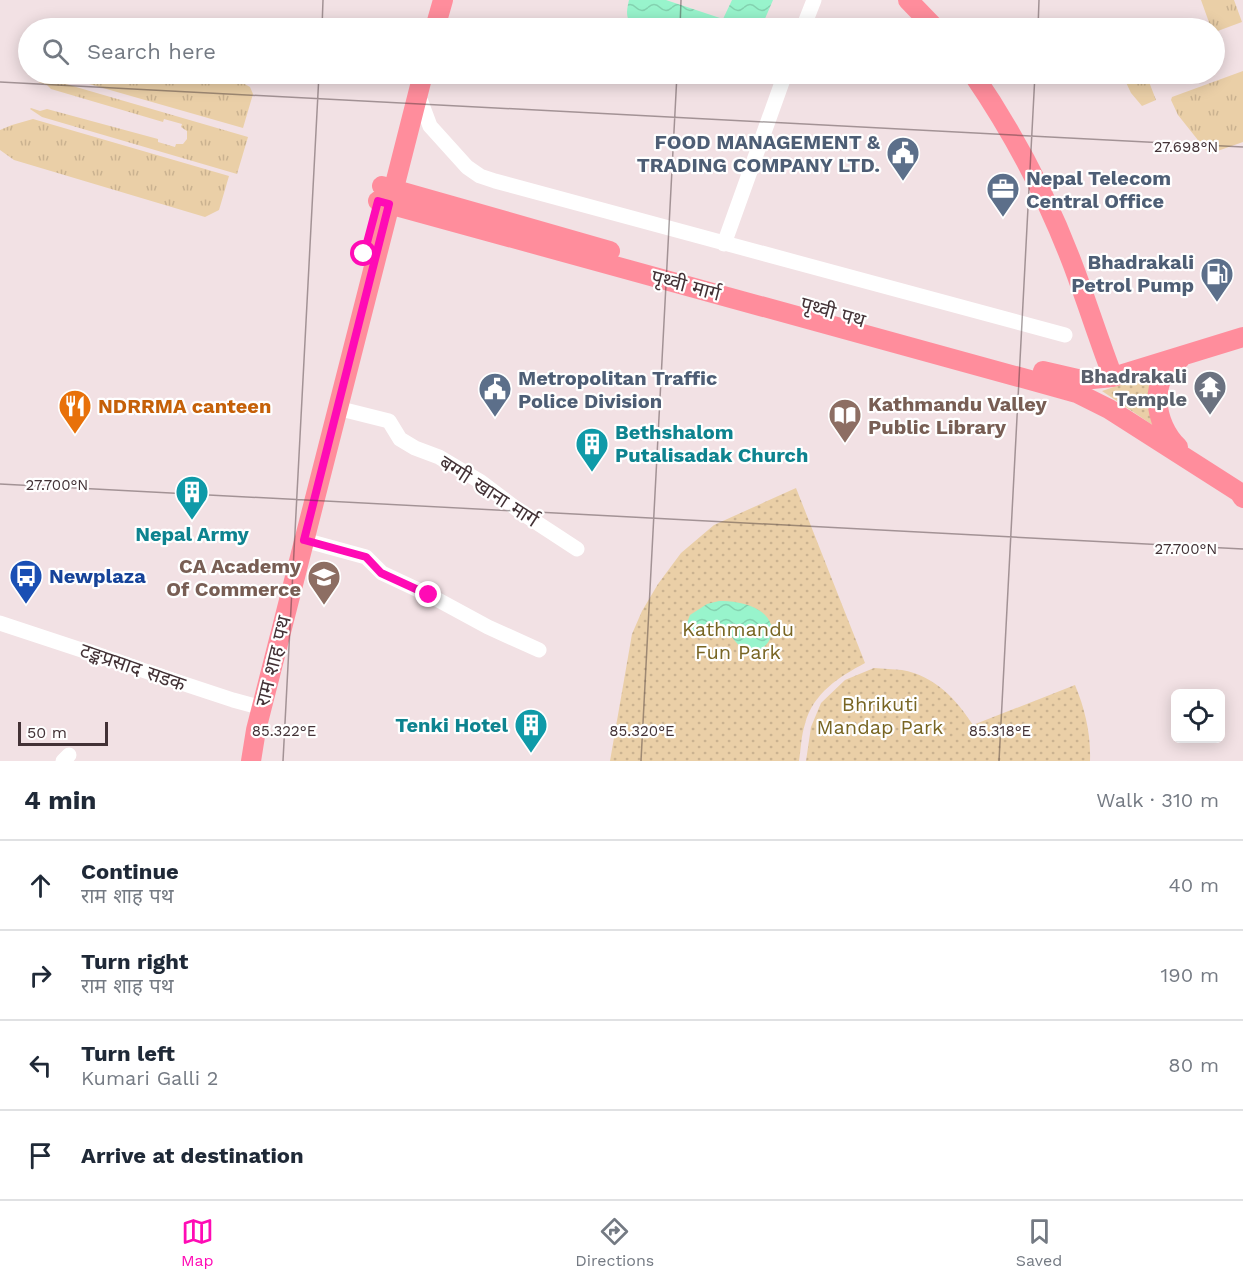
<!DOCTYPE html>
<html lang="en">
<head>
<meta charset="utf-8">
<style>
  :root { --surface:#fff; --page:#f6f6f7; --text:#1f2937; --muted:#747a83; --line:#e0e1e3; --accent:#ff0bb5 }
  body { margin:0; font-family:"Work Sans","Noto Sans Devanagari",sans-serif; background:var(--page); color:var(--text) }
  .controls { position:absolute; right:18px; bottom:18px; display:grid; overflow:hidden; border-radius:9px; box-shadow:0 3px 15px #0003 }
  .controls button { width:54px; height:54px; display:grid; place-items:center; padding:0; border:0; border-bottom:2px solid var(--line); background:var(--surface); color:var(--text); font:30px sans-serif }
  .scale { position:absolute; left:18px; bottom:15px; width:90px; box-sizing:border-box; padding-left:6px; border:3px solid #433236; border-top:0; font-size:16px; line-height:21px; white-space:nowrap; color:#433236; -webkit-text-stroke:4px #fff; paint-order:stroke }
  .stop { position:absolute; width:18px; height:18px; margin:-14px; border:4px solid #ff0bb5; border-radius:50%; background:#fff }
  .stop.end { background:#ff0bb5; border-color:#fff; box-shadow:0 2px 6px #0008 }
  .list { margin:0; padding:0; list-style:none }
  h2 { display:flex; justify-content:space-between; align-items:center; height:78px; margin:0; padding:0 24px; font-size:26px }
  h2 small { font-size:20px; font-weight:400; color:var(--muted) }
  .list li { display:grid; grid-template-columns:39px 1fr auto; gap:18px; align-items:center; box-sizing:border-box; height:90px; padding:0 24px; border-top:2px solid var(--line) }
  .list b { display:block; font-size:22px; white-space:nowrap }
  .list p { margin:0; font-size:20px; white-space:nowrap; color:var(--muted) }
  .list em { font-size:20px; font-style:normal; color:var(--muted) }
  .icon { flex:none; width:33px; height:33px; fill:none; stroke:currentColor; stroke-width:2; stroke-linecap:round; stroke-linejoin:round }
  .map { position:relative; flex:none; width:1243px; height:761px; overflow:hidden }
  .search { position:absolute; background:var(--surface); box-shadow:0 3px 15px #0003; left:18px; right:18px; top:18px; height:66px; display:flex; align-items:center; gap:15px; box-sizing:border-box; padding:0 21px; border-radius:33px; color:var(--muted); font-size:22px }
  .sheet { height:438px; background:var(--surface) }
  nav { display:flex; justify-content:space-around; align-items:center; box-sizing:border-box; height:84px; border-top:2px solid var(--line); background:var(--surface); font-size:16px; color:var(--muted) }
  nav a { display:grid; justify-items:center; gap:3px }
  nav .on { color:var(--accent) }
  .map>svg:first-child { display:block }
  .grass { fill:url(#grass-tufts) }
  .park { fill:url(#park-dots) }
  .water { fill:url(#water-waves) }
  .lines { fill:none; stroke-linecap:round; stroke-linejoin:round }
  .minor { stroke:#fff; stroke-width:15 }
  .major { stroke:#ff8d9c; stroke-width:20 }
  .route { stroke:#ff0bb5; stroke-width:8 }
  .ticks { fill:none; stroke:#433236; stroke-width:1.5; stroke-opacity:0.45 }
  .labels { text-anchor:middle; stroke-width:4.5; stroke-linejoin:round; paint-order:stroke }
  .service-label { font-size:20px; font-weight:bold; fill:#4e5e75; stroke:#fff; text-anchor:end }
  .street-label { font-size:20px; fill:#433236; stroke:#fff }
  .worship-label { font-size:20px; font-weight:bold; fill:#5b616d; stroke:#fff; text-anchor:end }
  .education-label { font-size:20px; font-weight:bold; fill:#785e54; stroke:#fff; text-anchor:start }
  .food-label { font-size:20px; font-weight:bold; fill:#c56008; stroke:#fff; text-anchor:start }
  .culture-label { font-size:20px; font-weight:bold; fill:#0d838f; stroke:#fff; text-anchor:start }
  .transit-label { font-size:20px; font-weight:bold; fill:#164399; stroke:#fff; text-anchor:start }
  .park-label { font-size:20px; fill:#786523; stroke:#fff }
  .ticks-label { font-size:15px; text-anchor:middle; fill:#433236; stroke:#fff; stroke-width:4.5; stroke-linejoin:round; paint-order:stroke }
</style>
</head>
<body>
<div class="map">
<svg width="1243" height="761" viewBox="0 0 1243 761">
  <defs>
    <pattern id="grass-tufts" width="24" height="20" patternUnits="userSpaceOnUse" patternTransform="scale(1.5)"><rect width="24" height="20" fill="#eacfa7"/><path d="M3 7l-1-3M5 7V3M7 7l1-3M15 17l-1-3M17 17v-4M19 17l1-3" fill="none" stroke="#cab290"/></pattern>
    <pattern id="park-dots" width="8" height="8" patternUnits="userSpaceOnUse" patternTransform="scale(1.5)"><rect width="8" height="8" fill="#eacfa7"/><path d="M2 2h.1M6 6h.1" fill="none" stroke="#cab290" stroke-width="1.8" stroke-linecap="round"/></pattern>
    <pattern id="water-waves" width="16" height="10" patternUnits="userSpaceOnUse" patternTransform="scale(1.5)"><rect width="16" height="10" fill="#98f4cc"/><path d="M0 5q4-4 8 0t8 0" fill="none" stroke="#84d2b0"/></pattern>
  </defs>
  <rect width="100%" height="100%" fill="#f2e1e4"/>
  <path class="grass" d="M1201,0H1234L1242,22L1215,32L1214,28H1211Z
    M1243,71V142L1209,154L1178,115L1171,100L1172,97Z
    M54,74H214L241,82L250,87L253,94L243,128Z
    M1122,74H1146L1156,100L1142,106L1131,93Z
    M52,80L248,137L237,174L42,117L30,109L31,108L40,111L47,109L158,139V142L175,147L176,144H183L187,139V131L181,127L182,124L164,119L163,122L51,89L47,85L38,82Z
    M33,119L229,176L219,210L205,217L14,160L0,150V130L12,125Z"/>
  <path class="park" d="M1158,372C1148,392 1148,405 1154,426L1102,391Z
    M796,488L865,663C839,677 813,693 805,724C801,736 801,749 799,761H610L632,634L642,611L658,584L681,553L714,525Z
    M874,668C883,669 893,669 902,670C935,676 956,699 973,725L1075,685C1085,709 1091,734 1090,761H806L811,727L821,703L845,680Z"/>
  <path class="water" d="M629,0H666L723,19L732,0H773L761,28H637C625,21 626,13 629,0Z
    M719,601C736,600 766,606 771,625C775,641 760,657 744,649C733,643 732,631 720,628C712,627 704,631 697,633L690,630L687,623L690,615L707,604Z"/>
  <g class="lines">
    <path class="minor" d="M803,28L814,0
      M416,97L421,102L430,126L467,167L480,176L495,181L1065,335
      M724,244L785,74
      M337,408L389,421L400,439L415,448L439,457L481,482L522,513L577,549
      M304,540L366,557L382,573L429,595L488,627L539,650
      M0,623L233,700L262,708
      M63,761L69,755"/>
    <path class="major" d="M908,0L935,28
      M435,28L443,0
      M973,74C1012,131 1046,195 1071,260C1086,299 1098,338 1113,377
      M382,186L610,251
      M378,201L1077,393L1109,409L1239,492L1243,498
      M1043,371L1082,380L1113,377L1243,337
      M1178,447C1154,424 1147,378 1180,359
      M251,761L256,730L423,74"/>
  </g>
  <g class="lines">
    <path class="route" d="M364,254L378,201L389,204L304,540L366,557L381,573L429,595"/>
  </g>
  <path class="ticks" d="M322,28L323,0M680,28L681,0M1038,28L1039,0M0,82L1243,147M0,484L1243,549M283,761L319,74M641,761L677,74M999,761L1035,74"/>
  <defs>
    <g id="civic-pin" transform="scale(1.725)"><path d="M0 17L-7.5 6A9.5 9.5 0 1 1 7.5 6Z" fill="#5c6f8a" stroke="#fff"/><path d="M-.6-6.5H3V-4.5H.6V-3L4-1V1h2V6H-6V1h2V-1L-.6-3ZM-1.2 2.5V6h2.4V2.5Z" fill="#fff"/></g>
    <g id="office-pin" transform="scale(1.725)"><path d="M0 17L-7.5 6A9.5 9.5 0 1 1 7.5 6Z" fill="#5c6f8a" stroke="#fff"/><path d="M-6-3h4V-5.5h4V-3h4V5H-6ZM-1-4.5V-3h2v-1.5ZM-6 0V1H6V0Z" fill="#fff"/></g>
    <g id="fuel-pin" transform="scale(1.725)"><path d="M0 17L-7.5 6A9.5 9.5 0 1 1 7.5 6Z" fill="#5c6f8a" stroke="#fff"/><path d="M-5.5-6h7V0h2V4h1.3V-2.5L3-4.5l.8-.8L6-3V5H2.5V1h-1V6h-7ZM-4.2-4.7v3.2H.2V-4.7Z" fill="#fff"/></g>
    <g id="temple-pin" transform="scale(1.725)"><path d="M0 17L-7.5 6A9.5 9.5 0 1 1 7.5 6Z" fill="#6b7280" stroke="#fff"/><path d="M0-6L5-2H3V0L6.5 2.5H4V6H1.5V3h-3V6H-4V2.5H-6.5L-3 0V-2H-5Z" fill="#fff"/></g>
    <g id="restaurant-pin" transform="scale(1.725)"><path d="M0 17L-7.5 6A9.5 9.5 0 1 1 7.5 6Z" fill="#e8710a" stroke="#fff"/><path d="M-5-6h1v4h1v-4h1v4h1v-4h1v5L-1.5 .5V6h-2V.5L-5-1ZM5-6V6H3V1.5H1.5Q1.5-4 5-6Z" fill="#fff"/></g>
    <g id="library-pin" transform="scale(1.725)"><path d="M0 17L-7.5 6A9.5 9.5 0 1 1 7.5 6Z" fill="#8d6e63" stroke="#fff"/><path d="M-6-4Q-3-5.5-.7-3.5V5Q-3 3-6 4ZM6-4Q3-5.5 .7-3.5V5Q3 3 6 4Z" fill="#fff"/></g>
    <g id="building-pin" transform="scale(1.725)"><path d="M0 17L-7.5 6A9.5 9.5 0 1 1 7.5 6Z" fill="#0f9aa8" stroke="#fff"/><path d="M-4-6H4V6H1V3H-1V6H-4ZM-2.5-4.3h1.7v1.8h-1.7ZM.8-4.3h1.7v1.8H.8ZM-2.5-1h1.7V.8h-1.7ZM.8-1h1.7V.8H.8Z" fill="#fff"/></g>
    <g id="bus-pin" transform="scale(1.725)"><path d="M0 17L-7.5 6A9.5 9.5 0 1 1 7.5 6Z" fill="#1a4fb4" stroke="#fff"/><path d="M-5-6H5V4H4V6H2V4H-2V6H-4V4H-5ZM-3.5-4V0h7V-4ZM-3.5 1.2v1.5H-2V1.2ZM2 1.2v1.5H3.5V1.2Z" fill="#fff"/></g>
    <g id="university-pin" transform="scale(1.725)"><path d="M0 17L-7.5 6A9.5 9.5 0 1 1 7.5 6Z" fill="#8d6e63" stroke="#fff"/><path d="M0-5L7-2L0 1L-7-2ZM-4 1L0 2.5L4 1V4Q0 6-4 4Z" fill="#fff"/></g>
  </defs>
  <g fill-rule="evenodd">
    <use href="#civic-pin" x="903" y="153"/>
    <use href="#office-pin" x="1003" y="189"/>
    <use href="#fuel-pin" x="1217" y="274"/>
    <use href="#temple-pin" x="1210" y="387"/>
    <use href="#civic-pin" x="495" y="389"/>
    <use href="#restaurant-pin" x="75" y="406"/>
    <use href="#library-pin" x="845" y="415"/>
    <use href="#building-pin" x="592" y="444"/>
    <use href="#building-pin" x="192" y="492"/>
    <use href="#bus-pin" x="26" y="576"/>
    <use href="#university-pin" x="324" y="577"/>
    <use href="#building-pin" x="531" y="725"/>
  </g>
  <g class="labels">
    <g class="service-label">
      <text x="880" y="149">FOOD MANAGEMENT &amp;<tspan x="880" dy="23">TRADING COMPANY LTD.</tspan></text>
      <text x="1026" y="185" text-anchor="start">Nepal Telecom<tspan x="1026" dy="23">Central Office</tspan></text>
      <text x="1194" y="269">Bhadrakali<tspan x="1194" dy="23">Petrol Pump</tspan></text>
      <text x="518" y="385" text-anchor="start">Metropolitan Traffic<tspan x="518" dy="23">Police Division</tspan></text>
    </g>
    <g class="street-label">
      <text transform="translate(686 285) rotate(15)" y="7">पृथ्वी मार्ग</text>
      <text transform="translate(833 312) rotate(16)" y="7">पृथ्वी पथ</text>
      <text transform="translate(489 491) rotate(33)" y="7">बग्गी खाना मार्ग</text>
      <text transform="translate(273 661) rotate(-76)" y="7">राम शाह पथ</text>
      <text transform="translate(133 667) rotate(19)" y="7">टङ्कप्रसाद सडक</text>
    </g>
    <g class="worship-label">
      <text x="1187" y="383">Bhadrakali<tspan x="1187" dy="23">Temple</tspan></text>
    </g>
    <g class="education-label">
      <text x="868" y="411">Kathmandu Valley<tspan x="868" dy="23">Public Library</tspan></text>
      <text x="301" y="573" text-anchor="end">CA Academy<tspan x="301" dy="23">Of Commerce</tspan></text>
    </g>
    <g class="food-label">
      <text x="98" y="413">NDRRMA canteen</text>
    </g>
    <g class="culture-label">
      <text x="615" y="439">Bethshalom<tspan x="615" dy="23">Putalisadak Church</tspan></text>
      <text x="192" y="541" text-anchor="middle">Nepal Army</text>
      <text x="508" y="732" text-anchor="end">Tenki Hotel</text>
    </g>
    <g class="transit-label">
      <text x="49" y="583">Newplaza</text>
    </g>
    <g class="park-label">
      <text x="738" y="636">Kathmandu<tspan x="738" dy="23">Fun Park</tspan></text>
      <text x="880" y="711">Bhrikuti<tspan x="880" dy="23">Mandap Park</tspan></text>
    </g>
  </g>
  <g class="ticks-label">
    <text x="1186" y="152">27.698°N</text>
    <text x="57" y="490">27.700°N</text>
    <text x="1186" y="554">27.700°N</text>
    <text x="284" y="736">85.322°E</text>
    <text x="642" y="736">85.320°E</text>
    <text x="1000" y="736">85.318°E</text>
  </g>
</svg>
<div class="controls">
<button><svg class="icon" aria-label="locate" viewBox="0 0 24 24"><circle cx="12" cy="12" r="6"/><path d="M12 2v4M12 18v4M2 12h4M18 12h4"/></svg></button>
</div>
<div class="scale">50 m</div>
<div class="stop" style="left:364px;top:254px"></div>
<div class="stop end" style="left:429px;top:595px"></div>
<div class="search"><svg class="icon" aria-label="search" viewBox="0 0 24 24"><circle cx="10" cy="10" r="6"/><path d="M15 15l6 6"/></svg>Search here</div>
</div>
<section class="sheet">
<h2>4 min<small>Walk · 310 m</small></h2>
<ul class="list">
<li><svg class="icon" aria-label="ahead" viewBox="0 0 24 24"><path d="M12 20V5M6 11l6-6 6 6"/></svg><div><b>Continue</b><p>राम शाह पथ</p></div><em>40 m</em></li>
<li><svg class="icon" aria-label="right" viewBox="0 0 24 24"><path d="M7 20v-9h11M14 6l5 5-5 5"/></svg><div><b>Turn right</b><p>राम शाह पथ</p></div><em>190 m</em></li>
<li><svg class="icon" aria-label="left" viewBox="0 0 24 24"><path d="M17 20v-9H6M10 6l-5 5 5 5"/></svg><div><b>Turn left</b><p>Kumari Galli 2</p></div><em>80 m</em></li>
<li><svg class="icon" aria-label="arrive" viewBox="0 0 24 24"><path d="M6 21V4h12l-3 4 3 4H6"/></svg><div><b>Arrive at destination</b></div></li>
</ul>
</section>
<nav>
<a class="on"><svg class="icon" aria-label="map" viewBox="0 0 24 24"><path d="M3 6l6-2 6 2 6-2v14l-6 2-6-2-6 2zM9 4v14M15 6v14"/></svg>Map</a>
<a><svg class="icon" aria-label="directions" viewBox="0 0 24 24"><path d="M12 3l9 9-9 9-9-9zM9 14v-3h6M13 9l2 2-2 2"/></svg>Directions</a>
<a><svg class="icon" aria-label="saved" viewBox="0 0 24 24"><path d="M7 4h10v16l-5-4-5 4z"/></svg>Saved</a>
</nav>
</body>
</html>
